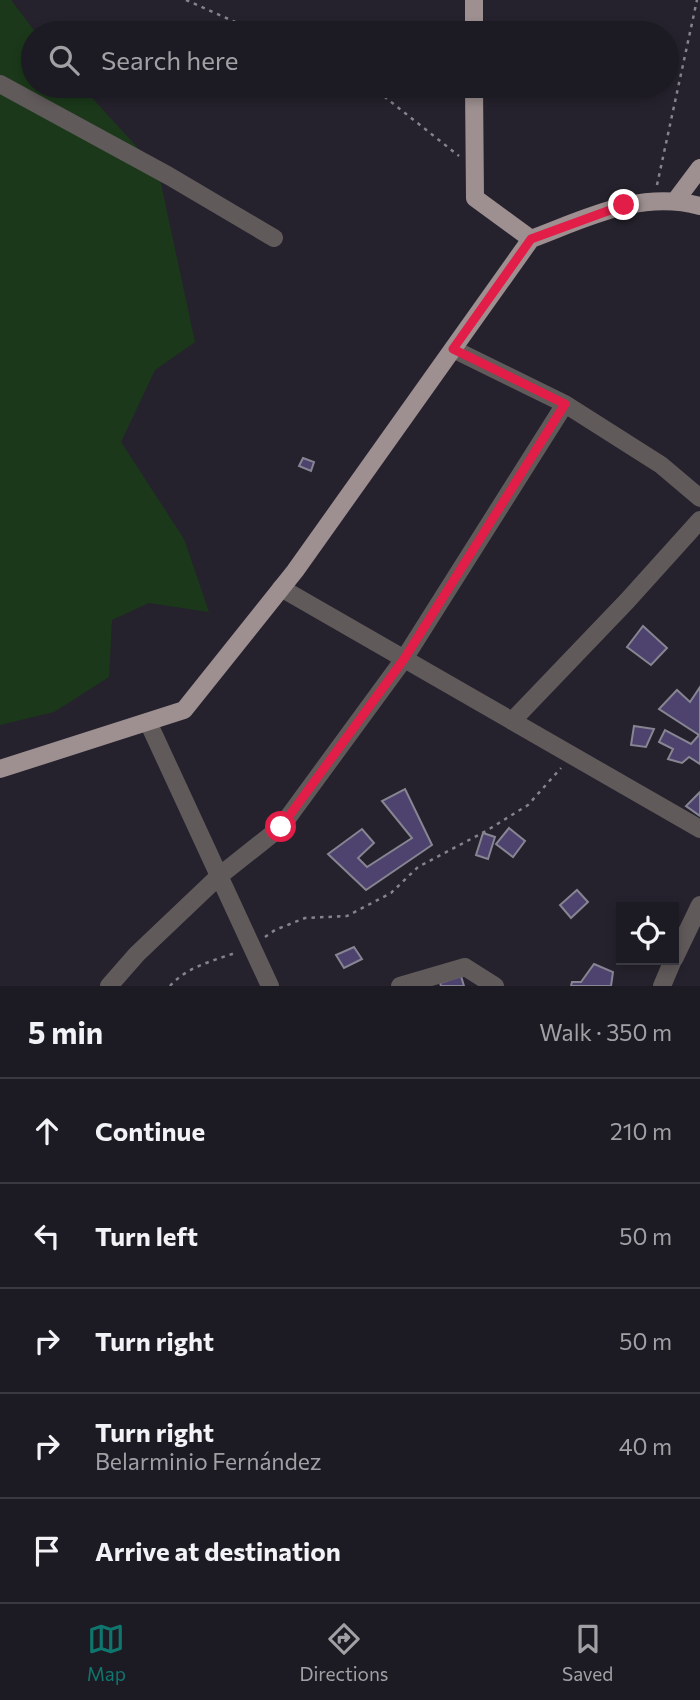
<!DOCTYPE html>
<html lang="en">
<head>
<meta charset="utf-8">
<style>
  :root { --surface:#1c1a22; --page:#25232a; --text:#f1f3f6; --muted:#a0a1a5; --line:#3a3840; --accent:#0f766e }
  body { margin:0; font-family:Commissioner,sans-serif; background:var(--page); color:var(--text) }
  .controls { position:absolute; right:21px; bottom:21px; display:grid; overflow:hidden; border-radius:0px; box-shadow:0 4px 10px #0003 }
  .controls button { width:63px; height:63px; display:grid; place-items:center; padding:0; border:0; border-bottom:2px solid var(--line); background:var(--surface); color:var(--text); font:35px sans-serif }
  .stop { position:absolute; width:21px; height:21px; margin:-16px; border:5px solid #e11d48; border-radius:50%; background:#fff }
  .stop.end { background:#e11d48; border-color:#fff; box-shadow:0 2px 7px #0008 }
  .list { margin:0; padding:0; list-style:none }
  h2 { display:flex; justify-content:space-between; align-items:center; height:91px; margin:0; padding:0 28px; font-size:30px }
  h2 small { font-size:23px; font-weight:400; color:var(--muted) }
  .list li { display:grid; grid-template-columns:46px 1fr auto; gap:21px; align-items:center; box-sizing:border-box; height:105px; padding:0 28px; border-top:2px solid var(--line) }
  .list b { display:block; font-size:26px; white-space:nowrap }
  .list p { margin:0; font-size:23px; white-space:nowrap; color:var(--muted) }
  .list em { font-size:23px; font-style:normal; color:var(--muted) }
  .icon { flex:none; width:38px; height:38px; fill:none; stroke:currentColor; stroke-width:2; stroke-linecap:round; stroke-linejoin:round }
  .map { position:relative; flex:none; width:700px; height:986px; overflow:hidden }
  .search { position:absolute; background:var(--surface); box-shadow:0 4px 10px #0003; left:21px; right:21px; top:21px; height:77px; display:flex; align-items:center; gap:18px; box-sizing:border-box; padding:0 24px; border-radius:38px; color:var(--muted); font-size:26px }
  .sheet { height:616px; background:var(--surface) }
  nav { display:flex; justify-content:space-around; align-items:center; box-sizing:border-box; height:98px; border-top:2px solid var(--line); background:var(--surface); font-size:19px; color:var(--muted) }
  nav a { display:grid; justify-items:center; gap:4px }
  nav .on { color:var(--accent) }
  .map>svg:first-child { display:block }
  .green { fill:#1b391a }
  .building { fill:#4d436e; stroke:#878592; stroke-width:2 }
  .lines { fill:none; stroke-linecap:round; stroke-linejoin:round }
  .path { stroke:#85838c; stroke-width:2.5; stroke-dasharray:3.5 5; stroke-linecap:butt }
  .minor { stroke:#615a5b; stroke-width:18 }
  .major { stroke:#9e9091; stroke-width:18 }
  .route { stroke:#e11d48; stroke-width:9 }
</style>
</head>
<body>
<div class="map">
<svg width="700" height="986" viewBox="0 0 700 986">
  <rect width="100%" height="100%" fill="#25222d"/>
  <path class="green" d="M0,0H11L36,33H33V86H81L158,170L195,342L155,370L121,442L184,539L209,612L149,603L112,620L109,677L54,712L0,725Z"/>
  <path class="building" d="M303,458L314,462L311,471L299,466Z
    M643,626L667,648L651,665L627,647Z
    M700,687V764L689,757L682,763L668,759L673,749L659,742L665,730L691,744L699,735L659,709L677,690L690,702Z
    M634,726L654,729L646,747L631,745Z
    M405,789L432,845L366,890L328,854L362,829L374,843L358,858L367,867L412,838L382,801Z
    M700,792V816L686,806Z
    M509,828L525,841L513,857L496,844Z
    M483,833L495,837L488,859L476,855Z
    M577,890L588,902L571,918L560,905Z
    M354,947L362,959L344,968L336,955Z
    M594,964L613,972L611,986H571L572,982H581Z
    M461,976L464,986H441L440,983Z"/>
  <g class="lines">
    <path class="path" d="M186,0L260,33
      M371,86L459,156
      M657,185L697,0
      M265,937L275,930L305,918L347,916L391,893L418,867L486,831L528,805L561,768
      M170,986C187,967 212,961 235,953"/>
    <path class="minor" d="M0,84L169,176L274,238
      M453,349L565,404L661,465L700,498
      M281,588L700,829
      M512,721L627,601L700,520
      M148,722L270,986
      M674,959L700,905
      M109,986L137,954L218,877L281,827L404,659L565,404
      M400,986L465,967L495,986
      M662,986L673,960"/>
    <path class="major" d="M474,0V33
      M474,86L475,198L531,239C587,218 640,190 700,206
      M676,200L700,168
      M0,769L184,710L295,571L531,239"/>
  </g>
  <g class="lines">
    <path class="route" d="M281,827L404,659L565,404L453,349L531,239L624,205"/>
  </g>
</svg>
<div class="controls">
<button><svg class="icon" aria-label="locate" viewBox="0 0 24 24"><circle cx="12" cy="12" r="6"/><path d="M12 2v4M12 18v4M2 12h4M18 12h4"/></svg></button>
</div>
<div class="stop" style="left:281px;top:827px"></div>
<div class="stop end" style="left:624px;top:205px"></div>
<div class="search"><svg class="icon" aria-label="search" viewBox="0 0 24 24"><circle cx="10" cy="10" r="6"/><path d="M15 15l6 6"/></svg>Search here</div>
</div>
<section class="sheet">
<h2>5 min<small>Walk · 350 m</small></h2>
<ul class="list">
<li><svg class="icon" aria-label="ahead" viewBox="0 0 24 24"><path d="M12 20V5M6 11l6-6 6 6"/></svg><div><b>Continue</b></div><em>210 m</em></li>
<li><svg class="icon" aria-label="left" viewBox="0 0 24 24"><path d="M17 20v-9H6M10 6l-5 5 5 5"/></svg><div><b>Turn left</b></div><em>50 m</em></li>
<li><svg class="icon" aria-label="right" viewBox="0 0 24 24"><path d="M7 20v-9h11M14 6l5 5-5 5"/></svg><div><b>Turn right</b></div><em>50 m</em></li>
<li><svg class="icon" aria-label="right" viewBox="0 0 24 24"><path d="M7 20v-9h11M14 6l5 5-5 5"/></svg><div><b>Turn right</b><p>Belarminio Fernández</p></div><em>40 m</em></li>
<li><svg class="icon" aria-label="arrive" viewBox="0 0 24 24"><path d="M6 21V4h12l-3 4 3 4H6"/></svg><div><b>Arrive at destination</b></div></li>
</ul>
</section>
<nav>
<a class="on"><svg class="icon" aria-label="map" viewBox="0 0 24 24"><path d="M3 6l6-2 6 2 6-2v14l-6 2-6-2-6 2zM9 4v14M15 6v14"/></svg>Map</a>
<a><svg class="icon" aria-label="directions" viewBox="0 0 24 24"><path d="M12 3l9 9-9 9-9-9zM9 14v-3h6M13 9l2 2-2 2"/></svg>Directions</a>
<a><svg class="icon" aria-label="saved" viewBox="0 0 24 24"><path d="M7 4h10v16l-5-4-5 4z"/></svg>Saved</a>
</nav>
</body>
</html>
